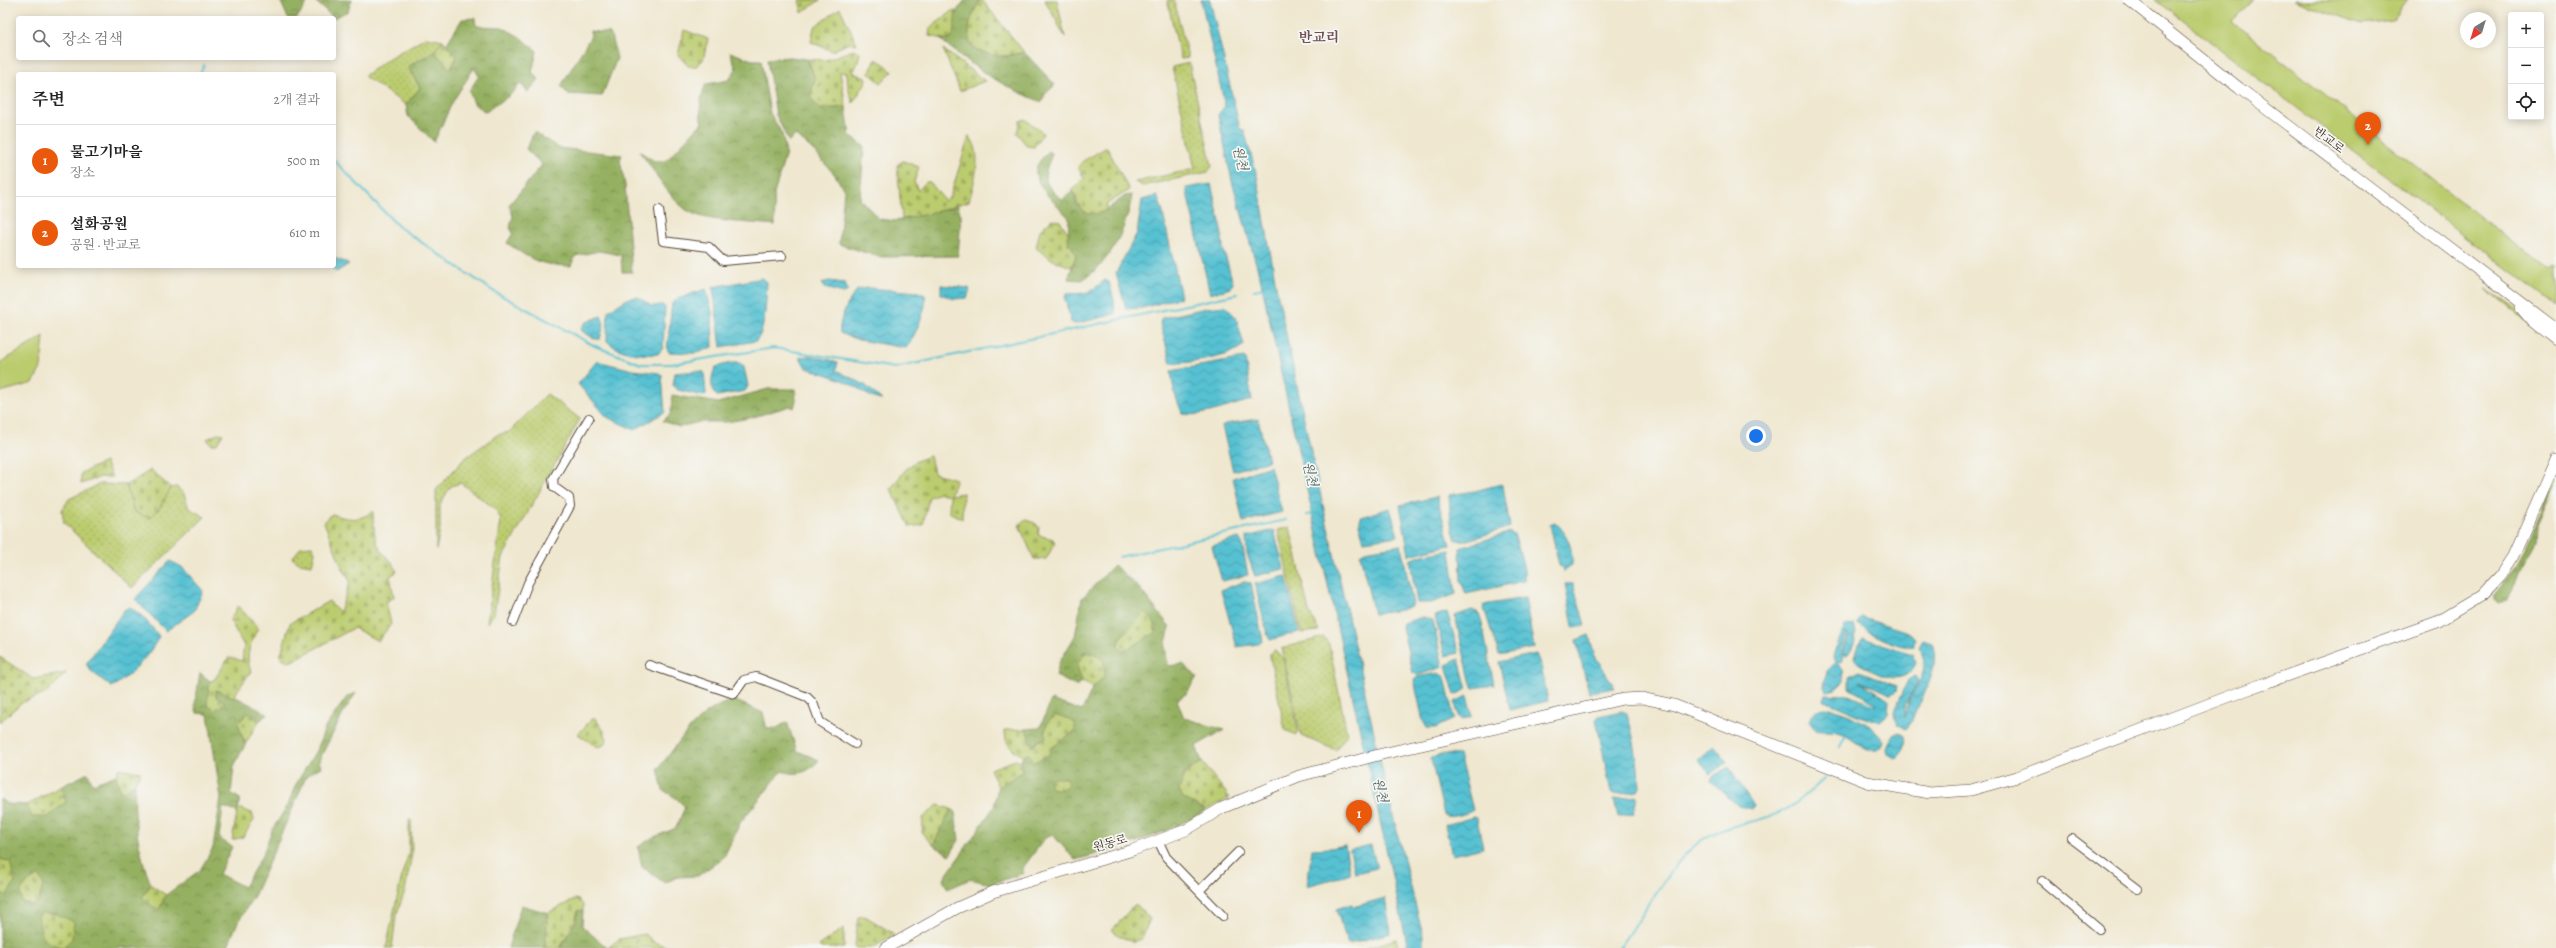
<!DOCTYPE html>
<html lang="ko">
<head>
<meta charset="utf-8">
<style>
  :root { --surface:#fff; --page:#f2f2f2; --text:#222; --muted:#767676; --line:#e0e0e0; --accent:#ea580c }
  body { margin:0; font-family:Alegreya,"Noto Serif KR",serif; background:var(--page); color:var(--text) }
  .controls { position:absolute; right:12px; top:12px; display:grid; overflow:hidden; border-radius:4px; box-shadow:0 2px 10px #0003 }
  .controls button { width:36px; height:36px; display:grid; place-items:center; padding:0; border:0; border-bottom:1px solid var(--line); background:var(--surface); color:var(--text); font:20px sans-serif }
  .compass { position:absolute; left:2460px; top:12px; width:36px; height:36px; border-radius:50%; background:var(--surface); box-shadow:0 2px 10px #0003; rotate:218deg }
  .you { position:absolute; left:1756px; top:436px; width:14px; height:14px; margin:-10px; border:3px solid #fff; border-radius:50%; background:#1a73e8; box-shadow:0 0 0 6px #1a73e833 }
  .badge { display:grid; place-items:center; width:26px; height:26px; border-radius:50%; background:var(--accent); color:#fff; font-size:13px; font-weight:700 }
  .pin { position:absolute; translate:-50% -33px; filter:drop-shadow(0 1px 2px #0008) }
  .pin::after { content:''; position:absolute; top:21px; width:14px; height:12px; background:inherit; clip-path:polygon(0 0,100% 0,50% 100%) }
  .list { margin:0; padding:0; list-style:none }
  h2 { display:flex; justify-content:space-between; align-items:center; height:52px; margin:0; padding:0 16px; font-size:17px }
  h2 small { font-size:13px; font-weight:400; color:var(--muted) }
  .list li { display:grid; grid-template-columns:26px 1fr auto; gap:12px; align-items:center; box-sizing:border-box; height:72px; padding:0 16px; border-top:1px solid var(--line) }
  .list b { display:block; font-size:15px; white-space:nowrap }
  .list p { margin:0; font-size:13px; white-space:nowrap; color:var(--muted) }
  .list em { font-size:13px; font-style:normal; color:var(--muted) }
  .icon { flex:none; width:22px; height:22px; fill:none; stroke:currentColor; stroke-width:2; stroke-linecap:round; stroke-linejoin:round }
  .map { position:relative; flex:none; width:2556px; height:948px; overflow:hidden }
  .search { position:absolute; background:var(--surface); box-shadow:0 2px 10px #0003; left:16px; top:16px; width:320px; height:44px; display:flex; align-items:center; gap:10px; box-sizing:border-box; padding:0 14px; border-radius:4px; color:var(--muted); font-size:15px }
  .panel { position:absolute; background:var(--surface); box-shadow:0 2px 10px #0003; left:16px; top:72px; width:320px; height:196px; border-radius:4px }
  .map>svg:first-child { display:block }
  .grass { fill:url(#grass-dots); stroke:#7b7b46 }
  .forest { fill:url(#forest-crowns); stroke:#686d40 }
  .cemetery { fill:url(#cemetery-stones); stroke:#7b7b46 }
  .green { fill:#bbcc6e; stroke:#7b7b46 }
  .water { fill:url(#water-waves); stroke:#487678 }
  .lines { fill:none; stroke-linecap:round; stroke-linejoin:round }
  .stream { stroke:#56c1d2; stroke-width:2 }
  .street-casing { stroke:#564639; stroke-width:10 }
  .secondary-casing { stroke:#564639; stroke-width:12 }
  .street { stroke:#fff; stroke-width:8 }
  .secondary { stroke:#fff; stroke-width:11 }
  .labels { text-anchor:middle; stroke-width:3.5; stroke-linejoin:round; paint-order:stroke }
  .street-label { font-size:12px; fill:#3b2a1e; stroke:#f6f6f2 }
  .water-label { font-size:13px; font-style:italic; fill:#435754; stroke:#f6f6f2 }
  .quarter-label { font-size:14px; font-weight:bold; fill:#715159; stroke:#f6f6f2 }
</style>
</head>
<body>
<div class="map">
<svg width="2556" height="948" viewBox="0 0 2556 948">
  <defs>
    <pattern id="grass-dots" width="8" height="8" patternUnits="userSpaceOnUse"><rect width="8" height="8" fill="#bbcc6e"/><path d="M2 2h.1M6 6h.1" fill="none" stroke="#a2af5f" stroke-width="1.8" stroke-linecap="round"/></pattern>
    <pattern id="forest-crowns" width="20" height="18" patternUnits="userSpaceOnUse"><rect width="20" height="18" fill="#94b061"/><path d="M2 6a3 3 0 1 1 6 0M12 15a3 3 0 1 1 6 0" fill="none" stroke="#7a8f4f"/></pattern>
    <pattern id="cemetery-stones" width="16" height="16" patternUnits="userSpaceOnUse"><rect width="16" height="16" fill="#bbcc6e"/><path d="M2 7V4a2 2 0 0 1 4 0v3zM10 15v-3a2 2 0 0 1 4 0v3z" fill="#a2af5f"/></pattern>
    <pattern id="water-waves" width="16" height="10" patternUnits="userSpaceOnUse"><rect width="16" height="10" fill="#56c1d2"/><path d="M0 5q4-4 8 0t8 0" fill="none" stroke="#489daa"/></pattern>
  </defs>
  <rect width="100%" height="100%" fill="#f6f6f2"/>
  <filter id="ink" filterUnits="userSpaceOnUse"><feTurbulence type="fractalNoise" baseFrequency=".025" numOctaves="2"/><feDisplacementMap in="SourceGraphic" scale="8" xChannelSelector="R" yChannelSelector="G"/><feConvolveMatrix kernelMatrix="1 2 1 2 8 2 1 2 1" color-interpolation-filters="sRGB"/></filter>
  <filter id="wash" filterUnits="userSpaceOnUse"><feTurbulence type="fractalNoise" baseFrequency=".012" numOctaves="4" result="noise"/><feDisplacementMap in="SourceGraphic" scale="16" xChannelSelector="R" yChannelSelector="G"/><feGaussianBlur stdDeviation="0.9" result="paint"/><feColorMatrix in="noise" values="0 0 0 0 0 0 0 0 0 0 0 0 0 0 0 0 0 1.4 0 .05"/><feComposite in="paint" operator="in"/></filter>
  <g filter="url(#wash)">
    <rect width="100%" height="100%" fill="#efe7cf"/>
    <path class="grass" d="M1045,0H1057L1065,37Z
      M1167,0H1174L1188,58L1181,59Z
      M426,37L443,40L434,51L408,67L420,88L406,105L364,76L389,58Z
      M1189,63L1212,166L1208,172L1143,186L1135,182L1195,169L1172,67Z
      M2486,289L2519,311L2534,328Z
      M547,394L580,419L503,557L494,614L487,623L501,519L495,509L461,483L451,486L440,504V529L436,550V490L464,459L497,435L509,432Z
      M100,484L126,485L134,512L159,509L171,488L177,487L184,494L189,508L205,517L132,588L64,523L62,510L69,499Z
      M1290,527L1309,612L1319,631L1301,633L1278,530Z
      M312,546L315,552L312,565L299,563L292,558L301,547Z
      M1324,637L1329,644L1347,734L1336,750L1301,736L1282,648Z
      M1275,650L1283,658L1298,730L1296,735L1285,730L1270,657V653Z
      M409,820H411L412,853L405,891L396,916L392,948H386L403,871L409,853Z
      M1396,939L1398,948H1367Z"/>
    <path class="forest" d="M280,0H309L297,18H288Z
      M314,0H352L348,11L334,18Z
      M965,0H980C971,16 966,28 971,46L1005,57L1024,52L1055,85L1045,94L1042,102C1003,87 972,67 940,39L949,40L956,12Z
      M475,18L476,26L502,27L520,37L537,51L532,72L539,79L528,92L520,83C513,97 497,102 486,112L474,104L469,91L479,76L474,68L453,101L434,142L408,116L406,105L420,88L408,67L434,51L450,69L457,57L446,45L462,19Z
      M590,31L610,33L617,58L602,96L568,94L561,86L591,36Z
      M730,52L752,60H761L770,113L782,134L786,153L774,194L775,225C751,222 703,223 685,209C666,194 654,169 639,151L654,161H666L702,123C699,110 700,97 706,84L729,80L736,69Z
      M790,57L807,59L815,79L820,109L846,107L850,136L864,146L860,199L879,219L896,221L958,206L961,217L958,256L879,257L839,244L844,190L835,175L811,148L795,135L789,142L776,115L767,59Z
      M534,132L559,148L622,155L620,160L625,185L632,272H622L621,255L599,251L575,256L571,266C539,265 533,261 507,243L513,233L510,228L513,216L509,205L542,165L526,149Z
      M1049,151L1052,154C1042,179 1042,182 1062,200L1073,190L1077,205L1106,210L1125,196L1132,195C1127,227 1111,263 1082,280L1068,279L1076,256L1068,244L1069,218C1059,206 1030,183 1037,166C1039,161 1045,155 1049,151Z
      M768,389H795L796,400L794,408L790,406L750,418L726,422H699L679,427L663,421L671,413L672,395L718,403Z
      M2556,478V486L2538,525L2537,540L2516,578L2512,589L2506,600L2499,603L2495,599V594L2520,561Z
      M1114,565L1139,588L1170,627L1165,646L1168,666L1183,664L1197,677L1187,693L1177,700L1184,718L1224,730L1196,746L1202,762L1185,773L1183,798L1206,810C1165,835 1121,848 1075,860L1053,835L1045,838L1022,869L1024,873L991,884L970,879L948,889L943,880L994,807L998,787L1022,772L1020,761L1023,756L1053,747L1067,734L1074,731L1069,721L1061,716L1046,738L1038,741L1033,747L1026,729L1040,728L1051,700L1082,711L1093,687L1104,677L1077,665L1082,681L1076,686L1056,676L1059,663L1075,636L1082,598Z
      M200,673L210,681L209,688L216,697V690L240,699L268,714L259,721L248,714L238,723L245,745L234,766L231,793L240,799L237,812L223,807L219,838L232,847L219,874L244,887L263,854L272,830L288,805L295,786L317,749L326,726L347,697L356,693L345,710L319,760L321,767L307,775L255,894L237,924L227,948H0V892L6,896L10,862L0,859V799L7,804L27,805L32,817L57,809L66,802L60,787L88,773L93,784L116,775L121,793L135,783C133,819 138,851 151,885L142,897L158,910L166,895L200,870L213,848L221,798L208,714L197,713L195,704Z
      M734,700L763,713L767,729L777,728L787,722L797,751L819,760C808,773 798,776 782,771L740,823L724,857L698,876L677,877L665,883L642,867L638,847L652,838L676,828L685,807L676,798L663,790L658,769C680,742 698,709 734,700Z
      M951,809L955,812L959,840L950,855L933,845Z
      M521,905L548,913L545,948H508Z
      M578,910L583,911L582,926L605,946L604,948H560L575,922Z"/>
    <path class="cemetery" d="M799,0H820L802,13Z
      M980,0H982L1024,52C1000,58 993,58 971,46C966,28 971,16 980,0Z
      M840,8L857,44L849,43L832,51L811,42L814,27Z
      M954,10L956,12L953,35L949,40L929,36L930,28Z
      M684,30L708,39L703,60L695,67L688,66L678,55Z
      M443,40L457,57L450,69L434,51Z
      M943,49L985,81L960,91Z
      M853,50L860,52L858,62L852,72L866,78L865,84L853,103L848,88L847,73L840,72L846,107L820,109L810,97L815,79L808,59L826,60Z
      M876,59L887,66L892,72L881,83L869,73Z
      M1025,119L1043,133L1034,147L1027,146L1017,133L1020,121Z
      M969,136C984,153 974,182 969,201L928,214L902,219L897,165L903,161L919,167L914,182L918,190L926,182H930L945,201L950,197Z
      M1107,147L1129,190L1107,204L1106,210C1085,220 1079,210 1073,190L1084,178L1078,167L1083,161Z
      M1052,219L1060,221L1069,234L1068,244L1072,247L1076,256L1071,267L1053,260L1036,248L1040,230Z
      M219,433L223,434L217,444H211L207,439Z
      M930,456L934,473L956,479L950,495L963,493L962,519L949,512L950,495L940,493L929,497L923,525L910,527L891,489C903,472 910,461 930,456Z
      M105,462L112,477H101L81,484V473Z
      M151,470L171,488L159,509L149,518L134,512L126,485Z
      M373,511C374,523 373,538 380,549C386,558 394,561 397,572L390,576L394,597L386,602L391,624L378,641L354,628L290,662L280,657L290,623L329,601L340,612L350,581L341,565L324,522L332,514C348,519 359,522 373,511Z
      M1026,520L1035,523L1039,527L1038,535L1053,539L1055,543L1046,559H1034L1019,525Z
      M238,606L258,628C251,642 244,656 251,671L233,697L216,690V697L225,702L214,711L207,704L210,681L214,680L229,657L242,661L244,646L230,620Z
      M1145,611L1155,624V633L1124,651L1118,646L1120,638Z
      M1085,652L1095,654L1104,661V677L1093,687L1082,681L1077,665Z
      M0,657L33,679L66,673L47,693L21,703L0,722Z
      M248,713L259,721L245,745L238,723Z
      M1056,716H1061L1075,723V731L1050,749L1049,755L1032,763L1029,754L1023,756C1011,749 1005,745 1005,730L1026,729L1033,747L1038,741L1046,738C1045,727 1045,722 1056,716Z
      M594,717L604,731L607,740L604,745L597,747L578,734Z
      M1016,760L1020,761L1022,772L998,787L990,769Z
      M1202,762L1230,798L1206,810L1183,798L1179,790L1185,773Z
      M119,768L141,772L135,783L121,793L116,775Z
      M1053,778H1066L1069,784L1061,790L1051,788L1049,781Z
      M60,787L66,802L48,817H32L27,805Z
      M938,805L951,809L933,845L922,833L923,818Z
      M238,808L252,813L254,820L243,837L232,840Z
      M0,859L10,862L15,882L6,896L0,891Z
      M39,875L43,885L38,903L33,905L22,902L20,893L28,882Z
      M151,885L166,895L158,911L142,897Z
      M575,899L579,900L583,905V911L578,910L575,922L560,948H545L548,913Z
      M1134,905H1137L1150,919L1142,938L1134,942L1121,937L1112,930Z
      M42,913L57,914L74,922L72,939L63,947C41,943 42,936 38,916Z
      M865,916L894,934L873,948H855L858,917Z
      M844,928V948H821L819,946Z
      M645,934L654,942L670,948H604L605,946L608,948L619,939Z"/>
    <path class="green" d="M2156,0H2253L2232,21L2551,273L2556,270V306Z
      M2294,0H2408L2393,20L2362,24Z
      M44,336L41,368L33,383L0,392V363Z"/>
    <path class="water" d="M1201,0H1210L1240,129L1244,130L1257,176L1277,291L1312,456L1389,800L1423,935V948H1408L1260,277L1232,181L1218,115L1225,106Z
      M1211,184L1221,226L1223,248L1233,283L1231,288L1210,294L1186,188Z
      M1157,196L1162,209L1181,297L1142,308L1126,309L1116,273L1137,233L1142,200Z
      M334,258L348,263L349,264L336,272L330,266H334Z
      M763,278L767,282C766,297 766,331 756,341L721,347L713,287Z
      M1105,280L1109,282L1114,300L1115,314L1075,324L1071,322L1065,299L1066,294L1089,293Z
      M829,281L845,283L848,291L844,293L824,288L822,283Z
      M941,285L968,288L970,289L967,298L954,299L941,294Z
      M868,288L918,292L925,295C929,306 913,340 906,348L859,340L840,333C838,321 849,299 857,290Z
      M706,289L712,312L713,347L694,353L669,352L667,349L672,303L675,300Z
      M638,297L652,306L662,305L665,307L663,348L658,354C642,355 619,354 607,341L608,311L629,298Z
      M1225,306L1236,317L1244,345C1226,359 1193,363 1171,363L1160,323L1162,318L1206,308Z
      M601,316L604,324L600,339H595L582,331L581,328L585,323Z
      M810,356L838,362L836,370L865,385L882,400C871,399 864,392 854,386C839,378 823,373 806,368L800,357Z
      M1245,358L1252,400C1236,403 1196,420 1182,413L1174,392L1171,371Z
      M597,361L633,370L659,373L662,376L665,412L634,430L607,417L578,384Z
      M730,363H740L744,367L748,386L745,391L717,396C709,390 711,375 716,367Z
      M697,371L704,372L706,394L703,396L678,390L673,386L675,373Z
      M1258,419L1268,461L1233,471L1222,426L1225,424Z
      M1270,466L1282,512L1243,522L1233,478Z
      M1501,484L1503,486L1510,527L1468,540H1456L1451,524L1449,495L1475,491Z
      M1437,497L1450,545L1409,555L1400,505Z
      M1390,508L1398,536L1364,541L1359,525L1361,517Z
      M1555,522C1568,534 1573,548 1572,565L1563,571L1559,565L1550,524Z
      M1274,530L1284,569L1255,576L1247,554L1246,537Z
      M1510,532L1514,534C1517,544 1527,572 1524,581L1466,594L1461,581L1460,548Z
      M1239,538L1242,543L1248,575L1222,581L1212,546Z
      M1401,545L1413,605L1401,610L1374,614L1360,554L1365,551Z
      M1450,550L1456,594L1431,603H1417L1410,560L1423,555Z
      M170,561L182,567L203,591L194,611L166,631L135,599Z
      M1286,576L1299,632L1270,640L1267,634L1255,584Z
      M1244,582L1251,583L1263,641L1258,644L1237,647L1221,590Z
      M1565,584H1573L1585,625L1575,628L1573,626Z
      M1525,598L1534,648L1499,655L1483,605Z
      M130,607L143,617L159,636C152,653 128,678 112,687L92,672L86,664L124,610Z
      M1472,610L1479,613L1482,623L1494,685L1473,688L1471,684L1455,616Z
      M1447,612L1459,653L1445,656L1435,616Z
      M1423,617L1433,620L1443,667L1418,675L1413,673L1402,627L1403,623Z
      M1861,617L1908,632L1916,638L1913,646C1901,650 1866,632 1857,623Z
      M1854,624C1858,633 1855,651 1845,656L1844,650L1848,635H1846L1842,651L1843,661L1837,663L1843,670L1844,681L1836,689L1826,691L1824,687L1827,671L1836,662L1833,655L1845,626Z
      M1589,635L1595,656L1615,688L1589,692L1576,640Z
      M1863,638L1912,654L1916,663C1907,684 1886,679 1871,670C1865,666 1857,665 1854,657L1858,645Z
      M1923,640L1932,643C1942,670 1920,698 1911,723L1906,729L1896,723L1894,712L1908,680L1915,676L1918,681L1905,705L1904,717C1907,713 1906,708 1908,703C1917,680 1932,673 1919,647Z
      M1536,654L1541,666L1548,701L1510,710L1499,662Z
      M1459,659L1467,689L1455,695L1446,665Z
      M1860,671L1897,686L1896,691L1891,694L1859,681L1889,700L1888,714L1880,721L1870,720L1823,700L1825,694L1848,695L1876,706L1873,702L1849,688V676Z
      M1438,673L1445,677L1454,719L1435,728H1427L1423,721L1414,680L1417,677Z
      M1467,696L1472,716L1463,720L1458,716L1455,702Z
      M1825,708C1844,711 1876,724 1884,742C1877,764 1851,736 1840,733C1832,730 1824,732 1815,730L1809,721C1812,712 1816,709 1825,708Z
      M1622,711L1627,713C1634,737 1638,762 1640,787L1638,791L1615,794L1611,792L1596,719L1599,716Z
      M1899,732L1905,736C1907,745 1903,755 1895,758L1888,754L1887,748L1893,735Z
      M1714,746L1727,762L1710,774L1698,760Z
      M1440,754L1459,755L1473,810C1467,814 1449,819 1444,815L1431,759Z
      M1729,767L1754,806L1753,809L1738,806L1711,781L1713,776Z
      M1637,796L1634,813L1618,817L1614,799Z
      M1474,817L1477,819L1483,848L1452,855L1445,825Z
      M1345,845L1350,874L1307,886L1312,849L1331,848Z
      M1371,845L1377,868L1355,873L1350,850Z
      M1385,898L1391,933L1348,944L1336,909L1352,904L1353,907Z"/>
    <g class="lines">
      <path class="stream" d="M200,74L204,65
        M334,160L399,227L493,291L595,346L641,364H671L774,348L895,368L1237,294
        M1254,290L1265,288
        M1307,515L1314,514
        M1119,557L1286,520
        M1840,747L1846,735
        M1619,948C1648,913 1665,866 1702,840C1728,822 1760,824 1785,810C1800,802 1813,789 1825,778"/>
    </g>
  </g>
  <g filter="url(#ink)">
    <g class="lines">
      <g class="street-casing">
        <path id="street" d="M659,210L663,241L709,247L723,261L782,256
          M513,622L528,583L570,506L569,498L554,487L553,479L589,418
          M649,665L734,694L744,680L756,677L807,697L813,703L820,722L855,744
          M2071,838L2138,889
          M1158,840L1166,857L1223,916
          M2042,881L2099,929
          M1199,891L1238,852"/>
      </g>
      <g class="secondary-casing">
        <path id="secondary" d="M2129,0L2239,88L2556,329
          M2521,308L2532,321L2556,340
          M886,948L957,908L993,892L1133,850L1186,830L1222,808L1299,776L1382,754L1623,699L1642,698L1674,705L1867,782L1930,793L1971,790L2017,777L2246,690L2437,622L2482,595L2500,576L2513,556L2556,459"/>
      </g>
      <use href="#street" class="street"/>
      <use href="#secondary" class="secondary"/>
    </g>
  </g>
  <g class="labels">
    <g class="street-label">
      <text transform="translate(2329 140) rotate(37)" y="4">반교로</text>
      <text transform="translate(1110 843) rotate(-16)" y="4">원동로</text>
    </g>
    <g class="water-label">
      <text transform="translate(1241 158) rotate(77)" y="5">원천</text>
      <text transform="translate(1311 474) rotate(77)" y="5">원천</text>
      <text transform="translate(1381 790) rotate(77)" y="5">원천</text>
    </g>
    <g class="quarter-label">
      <text x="1319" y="42">반교리</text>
    </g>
  </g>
</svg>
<div class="controls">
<button>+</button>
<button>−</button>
<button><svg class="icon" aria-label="locate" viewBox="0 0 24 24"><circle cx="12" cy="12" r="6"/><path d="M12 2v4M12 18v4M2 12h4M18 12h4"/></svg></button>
</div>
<svg class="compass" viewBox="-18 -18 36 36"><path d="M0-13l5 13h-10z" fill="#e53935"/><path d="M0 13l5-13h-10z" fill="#767676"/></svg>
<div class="you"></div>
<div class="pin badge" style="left:1359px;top:833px">1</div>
<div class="pin badge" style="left:2368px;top:145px">2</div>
<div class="search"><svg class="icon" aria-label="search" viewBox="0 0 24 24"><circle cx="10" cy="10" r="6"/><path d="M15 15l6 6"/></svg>장소 검색</div>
<section class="panel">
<h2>주변<small>2개 결과</small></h2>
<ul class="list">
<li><span class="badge">1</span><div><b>물고기마을</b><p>장소</p></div><em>500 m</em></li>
<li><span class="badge">2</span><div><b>설화공원</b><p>공원 · 반교로</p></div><em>610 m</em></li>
</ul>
</section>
</div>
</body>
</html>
